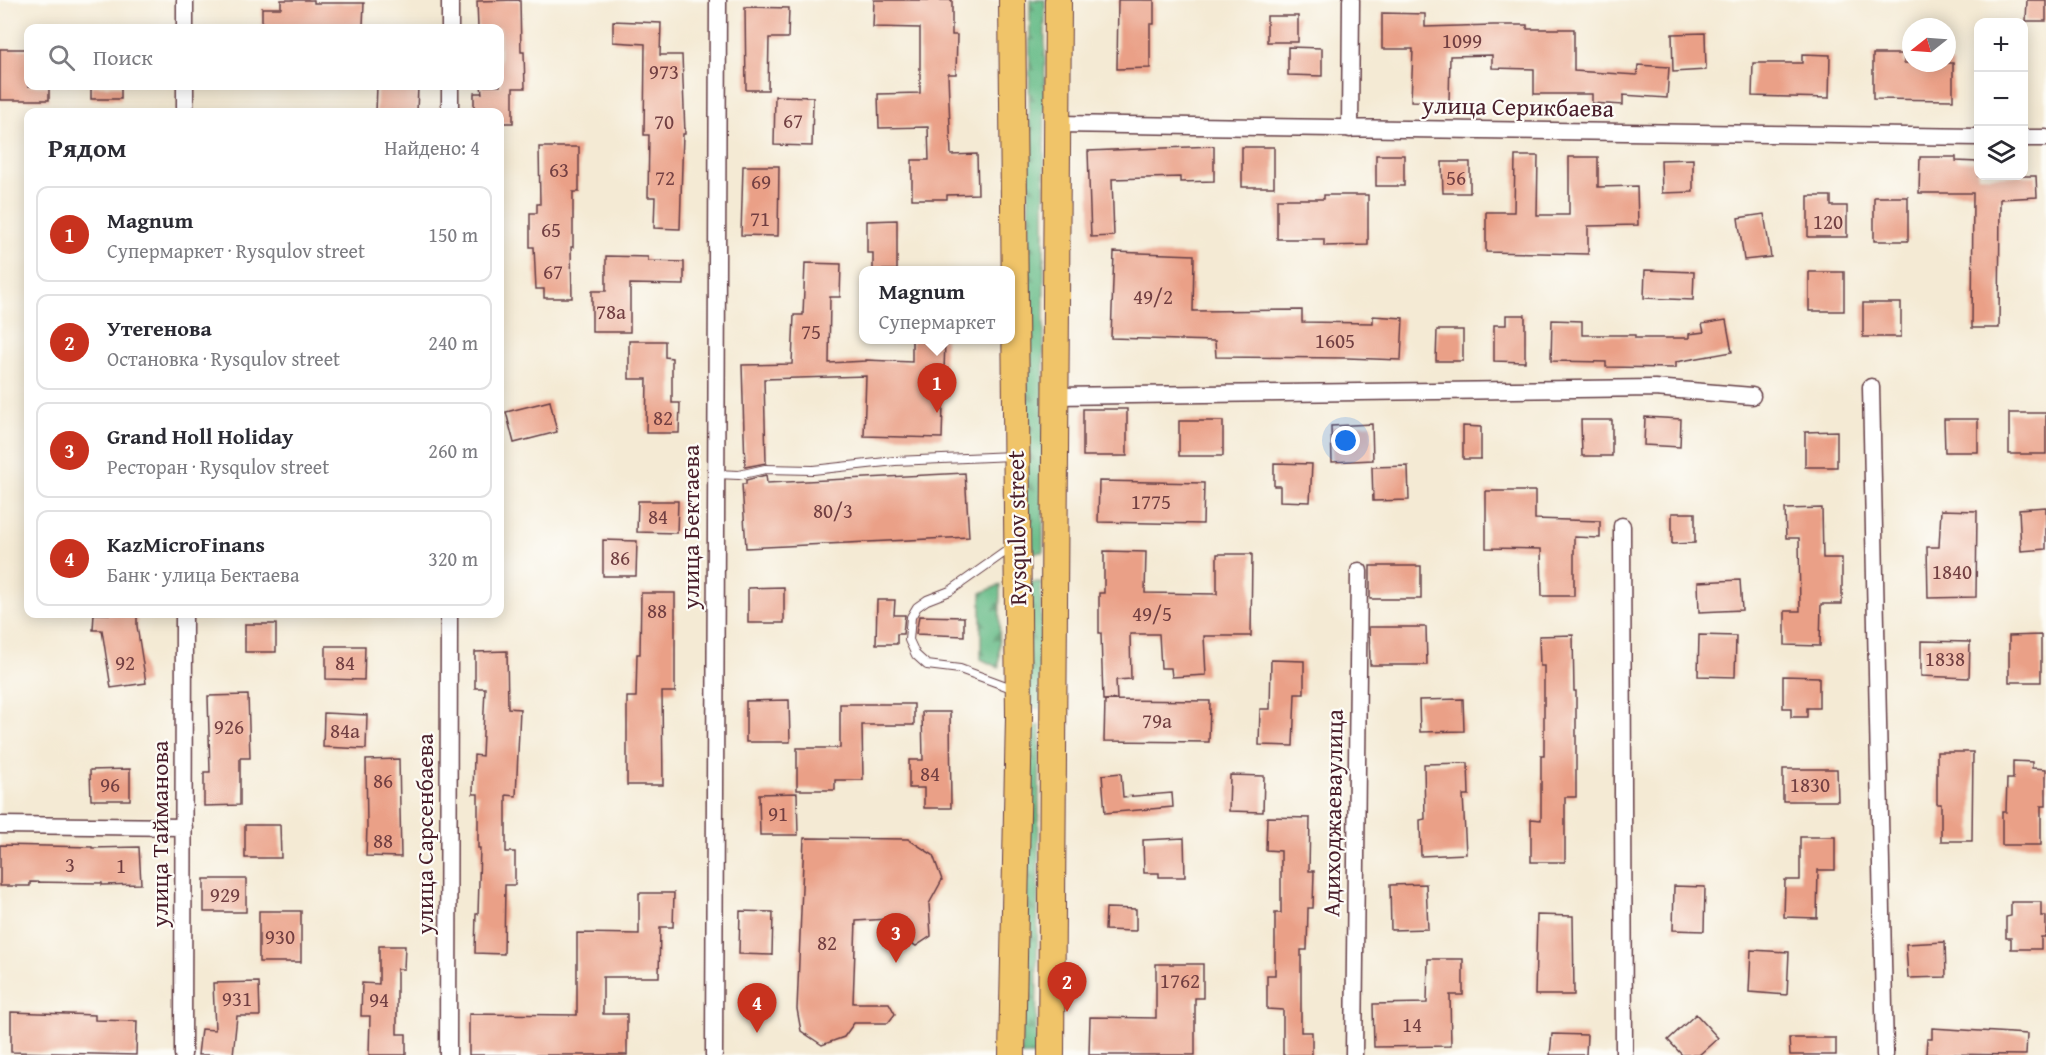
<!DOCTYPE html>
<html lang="ru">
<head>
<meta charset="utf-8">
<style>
  :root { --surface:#fff; --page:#f7f7f7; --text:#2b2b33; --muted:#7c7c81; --line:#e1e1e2; --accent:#c8321e }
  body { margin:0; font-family:"Gentium Book Plus",serif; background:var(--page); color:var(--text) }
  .controls { position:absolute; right:18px; top:18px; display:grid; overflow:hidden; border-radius:12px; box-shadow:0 3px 15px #0003 }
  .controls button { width:54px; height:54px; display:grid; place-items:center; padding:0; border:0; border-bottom:2px solid var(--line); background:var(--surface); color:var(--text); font:30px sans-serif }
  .compass { position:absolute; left:1902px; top:18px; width:54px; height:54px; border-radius:50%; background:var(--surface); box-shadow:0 3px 15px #0003; rotate:253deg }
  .you { position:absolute; left:1346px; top:441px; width:21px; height:21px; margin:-15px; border:4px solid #fff; border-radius:50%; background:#1a73e8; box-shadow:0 0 0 9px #1a73e833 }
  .badge { display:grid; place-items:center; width:39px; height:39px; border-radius:50%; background:var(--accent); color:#fff; font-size:20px; font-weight:700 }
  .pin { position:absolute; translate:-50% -50px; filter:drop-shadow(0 2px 3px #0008) }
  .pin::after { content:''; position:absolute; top:32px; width:21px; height:18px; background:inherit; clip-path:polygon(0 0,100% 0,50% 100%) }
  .popup { position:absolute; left:859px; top:266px; width:156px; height:78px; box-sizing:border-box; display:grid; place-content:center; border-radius:12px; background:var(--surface); filter:drop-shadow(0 2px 4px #0005); font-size:20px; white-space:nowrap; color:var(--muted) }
  .popup b { font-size:22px; color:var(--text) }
  .popup::after { content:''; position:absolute; left:50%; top:100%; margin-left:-12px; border:12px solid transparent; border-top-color:var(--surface) }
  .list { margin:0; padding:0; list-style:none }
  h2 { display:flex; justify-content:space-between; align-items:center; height:78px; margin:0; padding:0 24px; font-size:26px }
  h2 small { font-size:20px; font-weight:400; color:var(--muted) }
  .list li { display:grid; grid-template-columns:39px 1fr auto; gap:18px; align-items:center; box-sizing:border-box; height:96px; margin:0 12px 12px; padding:0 12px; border:2px solid var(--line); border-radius:12px }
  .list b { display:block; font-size:22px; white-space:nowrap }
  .list p { margin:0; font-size:20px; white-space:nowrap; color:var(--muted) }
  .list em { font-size:20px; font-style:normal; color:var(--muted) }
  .icon { flex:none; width:33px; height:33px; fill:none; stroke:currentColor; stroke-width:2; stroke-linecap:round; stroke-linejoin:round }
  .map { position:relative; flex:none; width:2046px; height:1055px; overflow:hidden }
  .search { position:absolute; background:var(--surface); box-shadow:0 3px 15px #0003; left:24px; top:24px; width:480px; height:66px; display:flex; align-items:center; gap:15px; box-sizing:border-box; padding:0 21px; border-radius:12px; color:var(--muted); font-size:22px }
  .panel { position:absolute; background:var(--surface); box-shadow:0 3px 15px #0003; left:24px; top:108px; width:480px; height:510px; border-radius:12px }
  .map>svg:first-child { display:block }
  .forest { fill:url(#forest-firs); stroke:#596e5a; stroke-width:1.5 }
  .building { fill:#eaa087 }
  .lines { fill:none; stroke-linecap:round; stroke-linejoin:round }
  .lane-casing { stroke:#643d44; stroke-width:10 }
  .street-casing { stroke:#643d44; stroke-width:19 }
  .primary-casing { stroke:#643d44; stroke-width:28 }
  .lane { stroke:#fff; stroke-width:8 }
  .street { stroke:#fff; stroke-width:16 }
  .primary { stroke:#f0c469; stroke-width:26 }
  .labels { text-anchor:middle; stroke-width:4.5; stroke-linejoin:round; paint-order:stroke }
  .number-label { font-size:21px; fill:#723f42 }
  .street-label { font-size:24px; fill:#4a1f2b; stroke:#fdfcf7 }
</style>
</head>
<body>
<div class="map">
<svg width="2046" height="1055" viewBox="0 0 2046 1055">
  <defs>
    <pattern id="forest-firs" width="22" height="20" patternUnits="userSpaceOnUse" patternTransform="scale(1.5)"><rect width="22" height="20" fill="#68bc88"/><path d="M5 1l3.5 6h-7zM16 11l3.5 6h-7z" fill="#58986f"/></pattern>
  </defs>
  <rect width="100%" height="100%" fill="#fdfcf7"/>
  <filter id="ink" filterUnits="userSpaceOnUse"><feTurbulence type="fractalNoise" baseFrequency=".0167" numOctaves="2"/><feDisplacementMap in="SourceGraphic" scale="12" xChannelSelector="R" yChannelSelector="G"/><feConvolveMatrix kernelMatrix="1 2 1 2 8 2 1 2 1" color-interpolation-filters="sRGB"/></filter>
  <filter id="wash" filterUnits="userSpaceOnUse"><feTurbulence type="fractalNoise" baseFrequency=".008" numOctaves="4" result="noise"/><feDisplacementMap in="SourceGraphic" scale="24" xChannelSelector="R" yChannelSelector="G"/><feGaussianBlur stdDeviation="1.35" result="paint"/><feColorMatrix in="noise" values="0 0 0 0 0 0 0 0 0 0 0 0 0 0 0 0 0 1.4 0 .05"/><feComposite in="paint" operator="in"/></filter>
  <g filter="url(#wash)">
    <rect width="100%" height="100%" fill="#f4ead4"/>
    <path class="forest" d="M1030,0H1045L1043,552L1026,553Z
      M1026,582H1041L1042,708H1027Z
      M1000,585L999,668L981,659V593Z
      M1025,725L1040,726L1036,1055H1021Z"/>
    <g id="blocks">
      <path class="building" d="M281,0H314V3H364L363,25H356V28H262V8H281Z
        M520,0L521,52H524L525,88H513V123H500V112H474V93H482L481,86H500V28H478L477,1Z
        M874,0H952V35H957L956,74H948L951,155L977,154L978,194L947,195V199H912V160H929L928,127L879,128L878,94L920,93V28L873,27Z
        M1118,0H1154V24H1150V68L1117,69Z
        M2027,0H2046V21H2026Z
        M745,7L789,8L788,38H769L768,90H746Z
        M1382,13L1425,14V27L1493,25H1527V29H1574V71L1637,75L1638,65L1669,67L1667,98L1623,95V105L1592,103V94H1534V69L1492,68V55L1450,56L1449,102L1411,101L1413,49H1382Z
        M1267,16H1298V42H1267Z
        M613,21L661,23L660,55H682L685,134H683L680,229L654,228L655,197H648L649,135H644L645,44L613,42Z
        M1705,33L1706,70L1673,72L1672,34Z
        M1288,47L1322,48V76L1288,75Z
        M0,49H28V86H49V100H0Z
        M1802,54L1830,55L1829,98L1752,96L1753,63H1802Z
        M1873,54H1904V63H1953V100L1873,99Z
        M91,86H121V99H91Z
        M377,86H418L417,112H376Z
        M775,96L813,97L812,146L774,145Z
        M1214,146V181L1180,182V177L1112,179L1114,236L1091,237L1088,151Z
        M539,147H579V192H573V247H571L572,298H544V289H536L534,247H530V213H537V204H540Z
        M1242,147H1274V187H1242Z
        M1376,155H1404V186H1376Z
        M1515,156H1538L1537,215H1569V157H1598V187L1637,186L1638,225L1588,226V254L1486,252V212H1514Z
        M1920,157H1956V161L1978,162V176H2036L2037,197L2000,199L1999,328H1972L1973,193H1919Z
        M1693,159V192L1662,193L1661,160Z
        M1442,162H1470V193H1443Z
        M743,166H779L778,236L741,235Z
        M1324,195H1368V245L1324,246V239H1277V199H1324Z
        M1808,196H1831V206H1847V237H1808Z
        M1874,197H1908V241H1874Z
        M1764,214L1771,257L1744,260L1738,218Z
        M897,220V270H873V253H867V221Z
        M1114,252L1194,255L1193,311L1302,310V322L1373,323V316L1403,318L1401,360L1347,358L1216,357L1215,341L1111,338Z
        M606,256L648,257V261L684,262V285L630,284V332H592V291H606Z
        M805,263L841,264L840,297H830L829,363L866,361V360L912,362V339H945L942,438L864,436L866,376L764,379L766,463L745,467L742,365L792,364L794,315H803Z
        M1645,270L1694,272L1693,300L1644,298Z
        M1809,272H1844V311H1809Z
        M1863,303H1901V337H1863Z
        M1506,315H1525V362L1494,361V325H1506Z
        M1552,320L1582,321V335H1635V338H1689V334L1704,332L1702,324L1726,320L1732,352L1676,362V368L1606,367V362L1551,361Z
        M1437,330H1463V361H1436Z
        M629,341H665V357L672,358V403H680L679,433H646L647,379H629Z
        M550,401L557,432L514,443L506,412Z
        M1083,409H1127V456H1083Z
        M2009,413H2046V454H2009Z
        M1645,417L1681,419L1680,447L1644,445Z
        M1944,419H1978V452H1945Z
        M1581,420H1612V456H1582Z
        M1179,421H1223V456H1179Z
        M1372,424L1373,460L1332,462L1331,426Z
        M1463,426L1481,427V459H1463Z
        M1837,431V467H1805V432Z
        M1274,463L1312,464L1310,502L1280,501V486H1274Z
        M1408,466L1409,500L1373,501L1372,467Z
        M965,473L969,537L746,548L742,484H746V480L766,475L767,483Z
        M1099,481L1204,483L1203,524L1098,522Z
        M1486,491H1535V519L1600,521V538L1574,537V596H1542L1541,549L1486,548Z
        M638,501H678L677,533L637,532Z
        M2046,507V549L2021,551L2019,509Z
        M1822,508L1823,558H1842V604H1821L1820,646L1785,645V611H1800L1799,538H1786L1785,509Z
        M1941,510L1977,511L1976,597L1928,598L1927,547H1939Z
        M1672,513H1695V543L1672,544Z
        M603,540L637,541L636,576H603Z
        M1104,551L1146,552L1145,593L1217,594V554H1252L1251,636H1204L1206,675L1172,677L1171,668H1161L1159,634H1130L1131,679L1116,680L1117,699L1103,700L1101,633H1099V593H1104Z
        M1370,566H1421V599H1370Z
        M1740,580L1742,610L1699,612L1698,582Z
        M784,587V623H748V588Z
        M641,593H675V692H662L663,785H627V697H636L637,654H640Z
        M877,600H895L894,615H905L903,634H897V644H876Z
        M94,614H137V626L146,683L111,688L102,630H93Z
        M919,616L964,617V636L916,634Z
        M245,624H276V652H245Z
        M1369,627H1426L1427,665H1370Z
        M1573,635L1574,691H1576V797H1565V862H1531V819L1541,820V756H1544V666H1540L1539,636Z
        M1699,635L1736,636L1735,677L1698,676Z
        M2041,635V682H2009V636Z
        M1921,641L1970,642L1969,678L1921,676Z
        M326,646H365L364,680L326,679Z
        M507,651L508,708L520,709L516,796L506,795V852H515V885H505L504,954L475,953L476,914H478L480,848H478V794H473L474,755L482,756L485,688H475V652Z
        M1271,660L1304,661V694H1295L1293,746L1259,745L1260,709H1270Z
        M1783,676L1819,677V708H1807V717H1791V708H1783Z
        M248,695L250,758H240V805L204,806V772H210L208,696Z
        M1463,699L1464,731L1420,732L1419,700Z
        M789,700L790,742H746V701Z
        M1105,700L1210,701L1209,742L1104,741Z
        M840,704H914V725H862L863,780H835V790H797V748H840Z
        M922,712H950L951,808H924V788H909V760H923Z
        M324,713L367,715L366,749L323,747Z
        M1937,752H1973L1972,841H1941V804H1937Z
        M399,759L401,857L366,856L367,826L366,760Z
        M2013,761L2032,762V768L2046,769V806H2041V845H2002V812H2006L2007,779H2013Z
        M1468,763L1469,795H1463L1466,854L1421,856L1420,820L1425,819L1424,764Z
        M130,769V800H91L90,770Z
        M1783,769H1837L1838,801H1783Z
        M1121,773L1123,797L1172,793L1173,807L1105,813L1102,775Z
        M1230,775L1264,776L1263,812L1229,811Z
        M797,793L798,835H760L759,794Z
        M1267,817L1310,818L1309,871H1314L1313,908H1308L1307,950H1301V1032H1312V1055H1283V1010L1267,1009V975H1275V913H1281V851L1266,850Z
        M245,825H280L281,858H245Z
        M1800,837H1835V870H1818L1817,918L1784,917L1785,880H1800Z
        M804,838L908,839L933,855L942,880L929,904L931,936L916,946L907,940L904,918L856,921L853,1003H889L895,1014L888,1023H854L844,1037L822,1045L801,1031L797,1009Z
        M1184,838L1185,877H1159V873H1144L1143,840Z
        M0,845L92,847V848L139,847L141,884L102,885V883L30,882V886H0Z
        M204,879H246V912H204Z
        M1426,884L1428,929L1391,930L1390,885Z
        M1674,886L1705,887L1704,931L1673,930Z
        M639,893H674L673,927H660L659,977H603V1014H627V1055H469V1014L577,1015V933L639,934Z
        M2011,902H2041V916H2046V937H2041V949H2011V938H2006V917L2011,916Z
        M1106,908L1136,909V931L1105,930Z
        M259,911H301V962H259Z
        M740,911L773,912L772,955L739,954Z
        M1537,915L1573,916L1574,995H1535Z
        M1945,942L1946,977L1908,978L1906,944Z
        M379,946H405L404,969H397V1034H406V1055H369L370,1016H361L362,983L379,984Z
        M1751,950L1789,952L1787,995L1749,992Z
        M1428,959H1463V995H1450L1451,1046L1374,1047L1373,1004L1427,1003Z
        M1156,964H1203V998H1195V1055H1089L1090,1017L1156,1018Z
        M259,982L260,1016H237L233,1055H198L201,1029L215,1030L213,983Z
        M11,1012L95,1015V1020L137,1021L136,1055L11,1052Z
        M1696,1014L1718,1038L1699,1055H1682L1668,1040Z
        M1932,1028L2027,1034L2026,1055L1926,1054L1927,1039H1932Z
        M1552,1034L1587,1035L1586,1055H1550Z
        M1789,1038H1836V1055H1790Z"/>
    </g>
  </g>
  <g filter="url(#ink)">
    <use href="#blocks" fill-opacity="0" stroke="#643d44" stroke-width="1.5"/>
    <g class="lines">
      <g class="lane-casing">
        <path id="lane" d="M715,474L739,475L765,469L813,470L895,461L1013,456
          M1012,547L950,591L927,600L917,607L911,617L909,640L916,655L927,665L960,669L1017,690"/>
      </g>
      <g class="street-casing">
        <path id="street" d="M185,28V0
          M450,28V0
          M185,112V86
          M450,112V86
          M1057,124L1978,137
          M1350,129L1351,0
          M2024,138H2046
          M1871,387L1885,1055
          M1056,396L1655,388L1752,396
          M1622,526L1624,1055
          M0,825L184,827
          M183,1055L184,614
          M448,1055L449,614
          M714,1055L718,0
          M1354,1055L1359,571"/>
      </g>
      <g class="primary-casing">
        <path id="primary" d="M1012,0L1019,716L1012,1055
          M1051,1055L1058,0"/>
      </g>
      <use href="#lane" class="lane"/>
      <use href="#street" class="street"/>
      <use href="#primary" class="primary"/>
    </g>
  </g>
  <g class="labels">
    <g class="number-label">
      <text x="1462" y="48">1099</text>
      <text x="664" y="79">973</text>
      <text x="793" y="128">67</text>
      <text x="664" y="129">70</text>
      <text x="559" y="177">63</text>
      <text x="665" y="185">72</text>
      <text x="1456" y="185">56</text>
      <text x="761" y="189">69</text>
      <text x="760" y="226">71</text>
      <text x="1828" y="229">120</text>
      <text x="551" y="237">65</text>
      <text x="553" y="279">67</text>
      <text x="1153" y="304">49/2</text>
      <text x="611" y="319">78а</text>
      <text x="811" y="339">75</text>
      <text x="1335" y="348">1605</text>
      <text x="663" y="425">82</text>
      <text x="1151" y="509">1775</text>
      <text x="833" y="518">80/3</text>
      <text x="658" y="524">84</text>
      <text x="620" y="565">86</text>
      <text x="1952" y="579">1840</text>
      <text x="657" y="618">88</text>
      <text x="1152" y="621">49/5</text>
      <text x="1945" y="666">1838</text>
      <text x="125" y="670">92</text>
      <text x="345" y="670">84</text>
      <text x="1157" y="728">79а</text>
      <text x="229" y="734">926</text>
      <text x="345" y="738">84а</text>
      <text x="930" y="781">84</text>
      <text x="383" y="788">86</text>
      <text x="110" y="792">96</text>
      <text x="1810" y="792">1830</text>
      <text x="778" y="821">91</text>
      <text x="383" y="848">88</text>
      <text x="70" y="872">3</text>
      <text x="121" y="873">1</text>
      <text x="225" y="902">929</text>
      <text x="280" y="944">930</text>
      <text x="827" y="950">82</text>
      <text x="1180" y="988">1762</text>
      <text x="237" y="1006">931</text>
      <text x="379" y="1007">94</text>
      <text x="1412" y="1032">14</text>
    </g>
    <g class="street-label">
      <text transform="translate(1518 107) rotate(1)" y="8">улица Серикбаева</text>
      <text transform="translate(691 527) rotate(-90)" y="8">улица Бектаева</text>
      <text transform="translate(1017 528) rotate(-91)" y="8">Rysqulov street</text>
      <text transform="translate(1333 813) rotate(-89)" y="8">Адиходжаеваулица</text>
      <text transform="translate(160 834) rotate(-90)" y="8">улица Тайманова</text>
      <text transform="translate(425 834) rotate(-90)" y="8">улица Сарсенбаева</text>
    </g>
  </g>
</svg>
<div class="controls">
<button>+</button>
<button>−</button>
<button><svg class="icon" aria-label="layers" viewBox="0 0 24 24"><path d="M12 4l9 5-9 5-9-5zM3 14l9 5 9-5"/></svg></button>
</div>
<svg class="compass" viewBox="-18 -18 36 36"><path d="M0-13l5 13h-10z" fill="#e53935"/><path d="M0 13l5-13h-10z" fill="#7c7c81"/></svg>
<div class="you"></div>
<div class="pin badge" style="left:937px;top:413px">1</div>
<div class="popup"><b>Magnum</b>Супермаркет</div>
<div class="pin badge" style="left:1067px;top:1012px">2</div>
<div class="pin badge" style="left:896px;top:963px">3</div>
<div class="pin badge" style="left:757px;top:1033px">4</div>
<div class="search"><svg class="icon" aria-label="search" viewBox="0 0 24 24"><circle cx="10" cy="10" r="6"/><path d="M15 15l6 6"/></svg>Поиск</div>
<section class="panel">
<h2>Рядом<small>Найдено: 4</small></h2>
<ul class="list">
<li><span class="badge">1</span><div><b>Magnum</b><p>Супермаркет · Rysqulov street</p></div><em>150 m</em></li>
<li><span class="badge">2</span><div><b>Утегенова</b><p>Остановка · Rysqulov street</p></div><em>240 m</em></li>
<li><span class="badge">3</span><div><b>Grand Holl Holiday</b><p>Ресторан · Rysqulov street</p></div><em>260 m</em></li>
<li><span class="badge">4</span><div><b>KazMicroFinans</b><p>Банк · улица Бектаева</p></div><em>320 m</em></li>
</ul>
</section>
</div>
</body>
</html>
